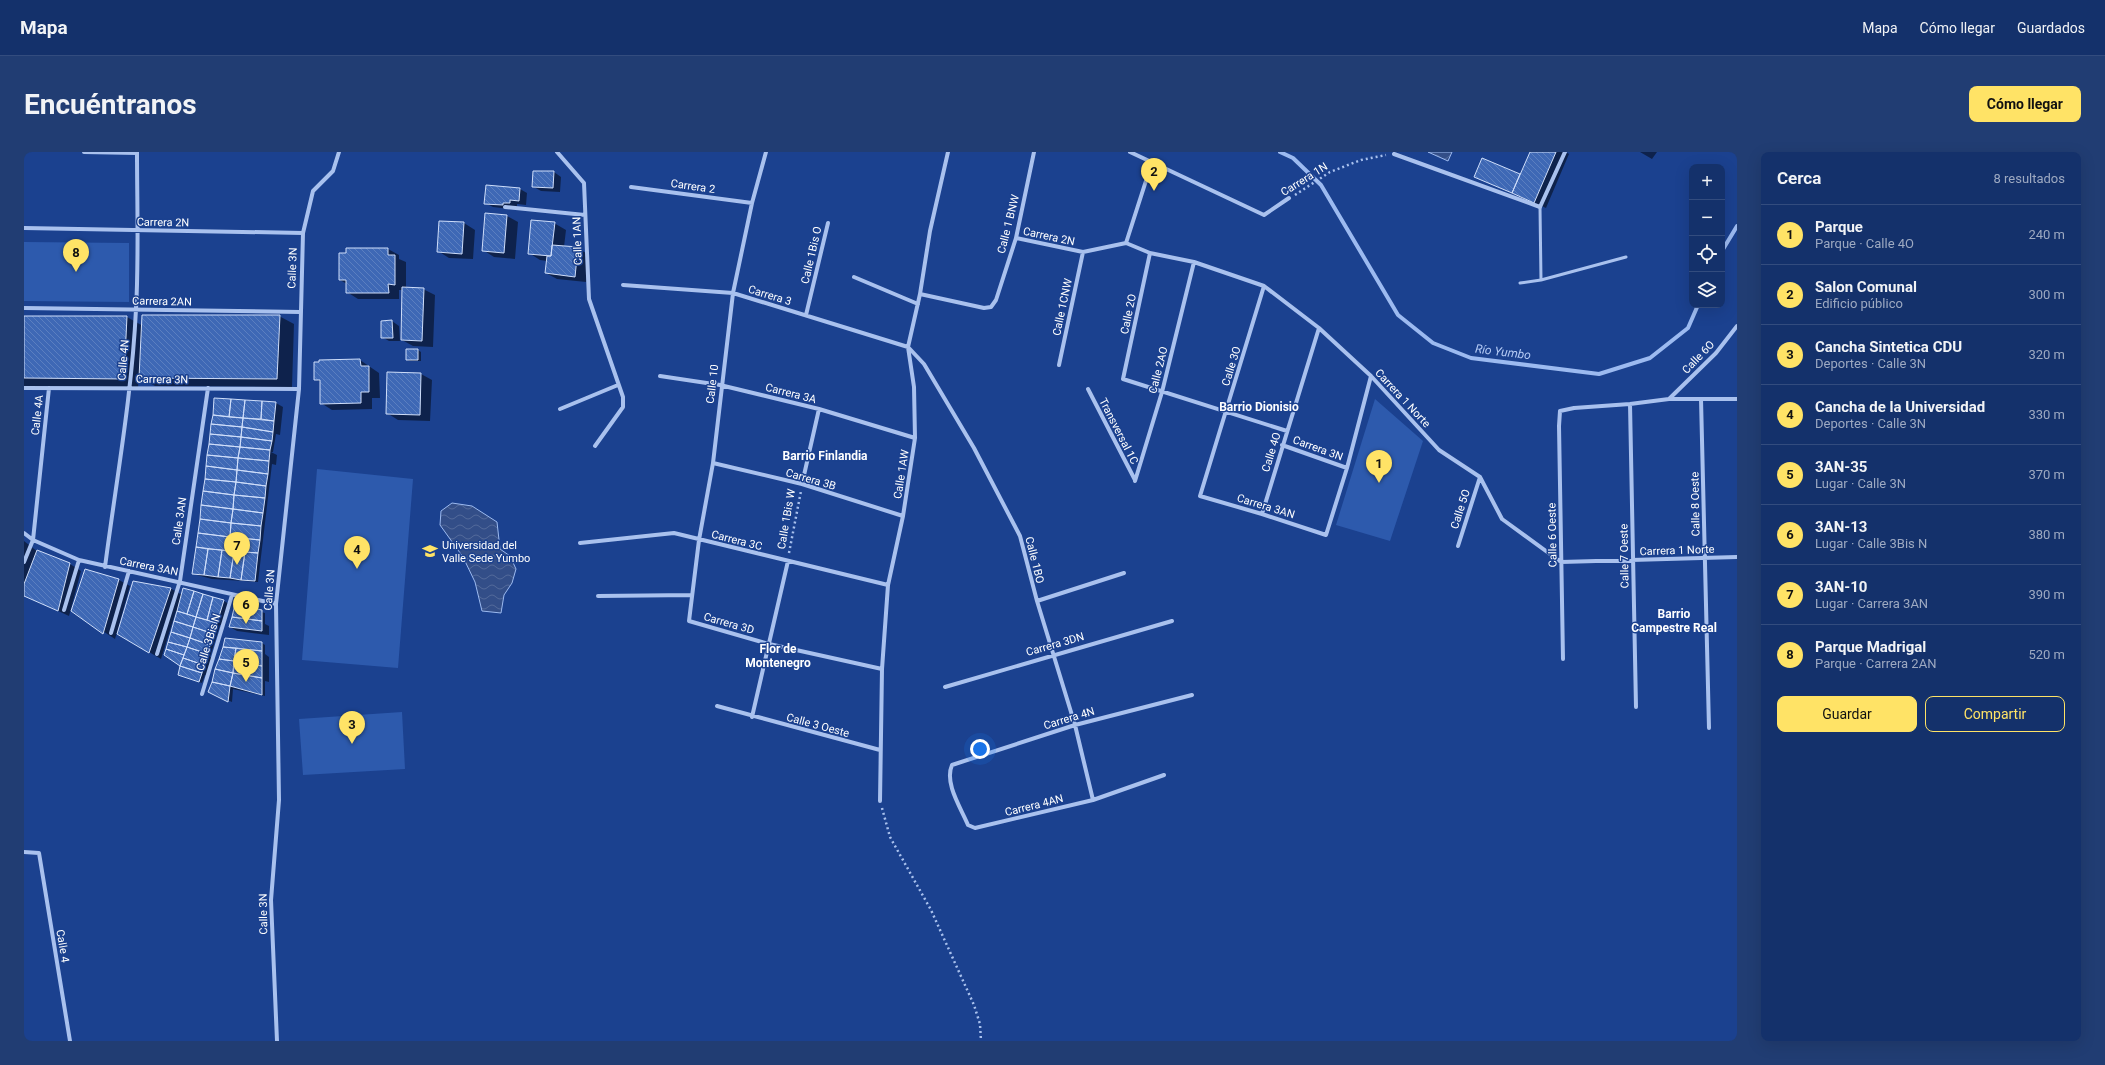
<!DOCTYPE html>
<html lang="es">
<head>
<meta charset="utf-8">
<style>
  :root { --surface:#14316b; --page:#213d73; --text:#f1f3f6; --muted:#9da9c1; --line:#334c7e; --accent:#ffe366 }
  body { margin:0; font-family:Roboto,sans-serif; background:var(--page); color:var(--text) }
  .controls { position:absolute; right:12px; top:12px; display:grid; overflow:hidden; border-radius:8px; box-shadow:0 4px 16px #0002 }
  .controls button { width:36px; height:36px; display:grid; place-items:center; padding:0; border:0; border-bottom:1px solid var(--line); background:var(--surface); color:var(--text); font:20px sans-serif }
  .you { position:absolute; left:956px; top:597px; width:14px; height:14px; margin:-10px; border:3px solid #fff; border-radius:50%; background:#1a73e8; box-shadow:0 0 0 6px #1a73e833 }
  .badge { display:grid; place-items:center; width:26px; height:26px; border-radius:50%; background:var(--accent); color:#111; font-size:13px; font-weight:700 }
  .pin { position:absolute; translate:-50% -33px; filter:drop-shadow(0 1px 2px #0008) }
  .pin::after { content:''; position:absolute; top:21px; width:14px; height:12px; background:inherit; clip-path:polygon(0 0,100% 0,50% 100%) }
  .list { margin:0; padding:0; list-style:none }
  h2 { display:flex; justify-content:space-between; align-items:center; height:52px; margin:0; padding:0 16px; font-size:17px }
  h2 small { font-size:13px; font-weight:400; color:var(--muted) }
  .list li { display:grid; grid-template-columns:26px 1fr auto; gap:12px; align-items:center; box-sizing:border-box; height:60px; padding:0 16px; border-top:1px solid var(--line) }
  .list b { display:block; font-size:15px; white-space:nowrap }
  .list p { margin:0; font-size:13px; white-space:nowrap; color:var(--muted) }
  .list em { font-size:13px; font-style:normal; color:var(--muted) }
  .actions { display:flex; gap:8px; padding:12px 16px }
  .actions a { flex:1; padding:9px 0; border:1px solid var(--accent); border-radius:8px; text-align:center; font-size:14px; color:var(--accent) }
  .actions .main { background:var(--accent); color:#111 }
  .icon { flex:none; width:22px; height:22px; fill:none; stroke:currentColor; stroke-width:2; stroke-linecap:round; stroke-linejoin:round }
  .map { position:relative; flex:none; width:1713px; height:889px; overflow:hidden; border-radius:8px }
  header { display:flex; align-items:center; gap:24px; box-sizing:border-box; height:56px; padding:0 20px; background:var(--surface); border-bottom:1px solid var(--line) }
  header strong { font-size:19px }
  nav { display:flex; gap:22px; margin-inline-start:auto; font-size:14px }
  .intro { display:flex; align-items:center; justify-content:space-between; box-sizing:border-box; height:96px; padding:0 24px }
  h1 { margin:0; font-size:28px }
  .button { padding:10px 18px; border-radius:8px; background:var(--accent); color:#111; font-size:14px; font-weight:700 }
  main { display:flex; gap:24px; padding:0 24px }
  aside { flex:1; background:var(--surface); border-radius:8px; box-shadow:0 4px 16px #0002 }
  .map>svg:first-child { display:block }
  .green { fill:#2d5aad }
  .water { fill:url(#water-waves); stroke:#9cbaf0 }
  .shadow { fill:#0007 }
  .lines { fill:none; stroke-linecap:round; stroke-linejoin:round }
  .stream { stroke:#9cbaf0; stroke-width:4 }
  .building { fill:url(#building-back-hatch); stroke:#cfdefa }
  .path { stroke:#a9c1ee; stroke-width:2.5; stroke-dasharray:2 3; stroke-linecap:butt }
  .lane { stroke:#a9c1ee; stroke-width:3 }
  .street { stroke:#a9c1ee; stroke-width:4 }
  .labels { text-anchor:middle; stroke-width:3; stroke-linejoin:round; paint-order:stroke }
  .street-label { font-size:11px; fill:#fff; stroke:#1b418f }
  .poi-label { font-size:11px; fill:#fff; stroke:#1b418f; text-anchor:start }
  .water-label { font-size:12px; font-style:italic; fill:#b5cbf5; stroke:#1b418f }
  .neighbourhood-label { font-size:12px; font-weight:bold; fill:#fff; stroke:#1b418f }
</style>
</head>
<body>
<header>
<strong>Mapa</strong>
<nav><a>Mapa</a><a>Cómo llegar</a><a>Guardados</a></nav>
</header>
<div class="intro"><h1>Encuéntranos</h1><a class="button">Cómo llegar</a></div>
<main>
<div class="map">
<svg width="1713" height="889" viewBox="0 0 1713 889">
  <defs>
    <pattern id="water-waves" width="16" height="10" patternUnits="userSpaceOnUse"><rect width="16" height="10" fill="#334e88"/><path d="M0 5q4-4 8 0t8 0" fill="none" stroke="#52699a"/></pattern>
    <pattern id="building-back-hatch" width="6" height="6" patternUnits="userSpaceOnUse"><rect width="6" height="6" fill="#3e68b5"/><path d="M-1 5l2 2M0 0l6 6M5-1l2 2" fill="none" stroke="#5b7fc0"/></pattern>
  </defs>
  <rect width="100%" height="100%" fill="#1b418f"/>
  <path class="green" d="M0,90L105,91V150L0,149Z
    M1351,247L1399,289L1366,389L1312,373Z
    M293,317L389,327L374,516L278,508Z
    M378,560L381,617L279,623L275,567Z"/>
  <path class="water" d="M1404,0H1428L1424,9Z
    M428,351L448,354L473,370L476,397L486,404L492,417L488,431L480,443L477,461L458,459L451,430L439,405L416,373L417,359Z"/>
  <path class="shadow" d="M1507,0H1542L1545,2L1522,56L1452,25L1459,8L1497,23Z
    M1616,0H1633L1628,7Z
    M530,20L537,25L536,40L517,39L510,35Z
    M496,37L503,41L502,53L493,52V55L486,57L469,55L461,51Z
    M483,64L494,70L491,107L470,105L459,98Z
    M440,71L451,78L449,107L425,106L414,99Z
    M530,71L542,78L540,95L554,96L565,103L562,130L533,127L522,121L523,109L516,108L505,101Z
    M323,97H364L375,103V107L382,110V136L399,137L411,143L409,195L389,194L378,188L379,138H375V147H334L323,140V132L316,128Z
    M255,164L270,172L268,235L131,234L115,225L114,235L0,234V165H103L119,174Z
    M368,169L375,174L376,189H365L358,185V170Z
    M394,198L397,200V209H386L383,208Z
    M336,208L355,221L356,246H348V257L308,258L297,251V230L291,227L296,209Z
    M397,222L408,228L406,269L374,268L363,261Z
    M252,251L259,255L256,283L252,282L249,300H247L253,303L252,313L248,312L234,430L188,427L173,423L169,421L190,263Z
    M0,389L14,400L46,412L57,419L45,464L0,443Z
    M61,419L95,428L106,434L91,487L48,459Z
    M146,436L158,443L200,449L207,453L200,474L196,473L186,505L190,507L185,524L181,523L178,531L155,523L158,514L141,503L154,459H152L137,507L94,482Z
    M212,454L241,461V472L245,474V483L213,479L206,475Z
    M238,491L241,493V502L245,505V530L241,529V544L209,537L208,550L189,542Z"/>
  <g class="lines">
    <path class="stream" d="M1256,0L1269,6L1297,33L1374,163L1409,191L1447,206L1575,222L1626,206L1664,176L1674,153
      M1698,99L1713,74"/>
  </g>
  <path class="building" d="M1506,0H1532L1510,51L1488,41Z
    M1458,6L1496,22L1488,41L1450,25Z
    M509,19H530L529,36L508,35Z
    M462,33L496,36L495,49L486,48V51H479V53L460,52Z
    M461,61L483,63L480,101L458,99Z
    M507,68L531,70L527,104L504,102Z
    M415,69L440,70L438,102L413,100Z
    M528,93L554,95L551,125L521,121L523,104H527Z
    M322,96H364V103H371V133L364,132L365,141H322V128H315V101H322Z
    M378,135L400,136L398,189L377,188Z
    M118,163H256L253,227L115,226Z
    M0,164H103L100,227L0,226Z
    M368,168L369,186H357V169Z
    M382,197H394V208H382Z
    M336,207L337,214H345V240H337V251L296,252V228H290V210H295V208Z
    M363,220L397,221L396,263L362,262Z
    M190,246L207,247L205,265L189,263Z
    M207,247L221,248L219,266L205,265Z
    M221,248L238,249L237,267L219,266Z
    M238,249L252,250L250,269L237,267Z
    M189,263L219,266L218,275L187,272Z
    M219,266L250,269L249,280L218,275Z
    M187,272L218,275L217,285L186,282Z
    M218,275L249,280L248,289L217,285Z
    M186,282L217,285L216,295L185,292Z
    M217,285L248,289L246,298L216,295Z
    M185,292L216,295L214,306L183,303Z
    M216,295L246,298L245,309L214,306Z
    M183,303L214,306L213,318L182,314Z
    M214,306L245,309L244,322L213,318Z
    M182,314L213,318L212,330L181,327Z
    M213,318L244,322L242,334L212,330Z
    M181,327L212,330L210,343L179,339Z
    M212,330L242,334L241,346L210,343Z
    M179,339L210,343L209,357L177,353Z
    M210,343L241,346L239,361L209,357Z
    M177,353L209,357L207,371L176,367Z
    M209,357L239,361L237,374L207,371Z
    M176,367L207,371L206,385L174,381Z
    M207,371L237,374L236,388L206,385Z
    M174,381L206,385L204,399L172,395Z
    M206,385L236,388L234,401L204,399Z
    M172,395L184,397L180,423L168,422Z
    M184,397L198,398L194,425L180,423Z
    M13,398L46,411L34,459L0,444V432Z
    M198,398L210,400L206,426L194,425Z
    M210,400H221L217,428L206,426Z
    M221,400L234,401L231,429L217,428Z
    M61,417L95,427L79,482L47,459Z
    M109,429L147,436L125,501L93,482Z
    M159,436L170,439L163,462L153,459Z
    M170,439L179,442L172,465L163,462Z
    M179,442L189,445L183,468L172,465Z
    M189,445L200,448L193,471L183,468Z
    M211,452L238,458V469L208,465Z
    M153,459L172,465L169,475L150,469Z
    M172,465L193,471L190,482L169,475Z
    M208,465L238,469V479L205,475Z
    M150,469L169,475L166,486L147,480Z
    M169,475L190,482L186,493L166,486Z
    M147,480L166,486L163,495L144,490Z
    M166,486L186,493L184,502L163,495Z
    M201,486L238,490V499L199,495Z
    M144,490L163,495L160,503L142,497Z
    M163,495L184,502L180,513L159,506Z
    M199,495L212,496L210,509L195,507Z
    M212,496L238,499V514L210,509Z
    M142,497L160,503L156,514L140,503Z
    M159,506L180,513L178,521L156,514Z
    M195,507L210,509L209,521L191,517Z
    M210,509L238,514V526L209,521Z
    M156,514L178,521L175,530L154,523Z
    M191,517L209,521L206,534L188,530Z
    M209,521L238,526V543L206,534Z
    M188,530L206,534L204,550L184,540Z"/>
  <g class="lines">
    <path class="path" d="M1271,43L1306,20L1337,8L1362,3
      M765,401L777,339
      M858,656L866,685L907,758L950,853L956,872L957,889"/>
    <path class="lane" d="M1516,55L1517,128
      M1496,131L1517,128L1602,105"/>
    <path class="street" d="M60,0L113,1
      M533,0L560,31L565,147L599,245V255L571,294
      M742,0L728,51L709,141L689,311L675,388L665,469L745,492L858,517
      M1106,0L1240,63L1265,46
      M1370,2L1516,55L1541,0
      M607,35L728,51
      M481,55L561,63
      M0,76L279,81
      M992,86L1059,100L1102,91
      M1102,91L1126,101L1170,110L1240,134L1295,176L1347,224L1415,298L1456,325L1478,367L1537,410L1713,405
      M1102,91L1128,10
      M1126,101L1099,227L1263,279
      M830,125L894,152
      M599,133L709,141L884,195L900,212L950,296L996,384L1013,449L1051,573L1069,648
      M1240,134L1176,344L1238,362L1302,383L1323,316L1347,224
      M896,142L960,156L967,155L972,148L992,86L1010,0
      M0,156L276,160
      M782,163L804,71
      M1035,213L1059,100
      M636,224L696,233L795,257L891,286
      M0,236L275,237
      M1064,237L1111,328
      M1645,247L1692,201L1713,174
      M1677,247L1685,576
      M1606,252L1612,555
      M536,257L594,233
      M1258,293L1323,316
      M689,311L778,332L879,364
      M1111,329L1138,240L1170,110
      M778,332L795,257
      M1238,362L1295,176
      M0,381L9,388L55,408L252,452
      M556,391L650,381L864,433
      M1434,394L1456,325
      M0,410L9,388L25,236
      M81,415C92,330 108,243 112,157C115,105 113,52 113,0
      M574,444L668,443
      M1013,449L1100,421
      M40,458L55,408
      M87,481L105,419
      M133,502L156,429L184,236
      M1539,507L1535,274L1536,259L1550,256L1606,252L1645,247H1713
      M921,535L1148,469
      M178,542L208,443
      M693,554L856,598
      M728,565L764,409
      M1140,623L1069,648L951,676L944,673C937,656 920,631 928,613L1051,573L1168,543
      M856,649L858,517L864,433L879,364L891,286L890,235L884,195L896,142L906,79L924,0
      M0,700L15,701L46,889
      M253,889L247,748L255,648L252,452L275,237L279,81L289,39L309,19L315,0"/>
  </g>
  <defs>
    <g id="university-bare" transform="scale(1.2)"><path d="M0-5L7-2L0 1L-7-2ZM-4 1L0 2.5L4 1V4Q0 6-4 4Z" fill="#ffe366" stroke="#1b418f" stroke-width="2.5" paint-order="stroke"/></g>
  </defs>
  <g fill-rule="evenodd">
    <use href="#university-bare" x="406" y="399"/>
  </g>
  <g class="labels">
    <g class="street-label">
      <text transform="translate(1280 27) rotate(-32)" y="4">Carrera 1N</text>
      <text transform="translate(669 34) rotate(8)" y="4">Carrera 2</text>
      <text transform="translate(139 70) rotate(1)" y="4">Carrera 2N</text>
      <text transform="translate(984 72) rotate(-76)" y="4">Calle 1 BNW</text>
      <text transform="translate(1025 84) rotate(12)" y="4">Carrera 2N</text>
      <text transform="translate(553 89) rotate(-92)" y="4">Calle 1AN</text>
      <text transform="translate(787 103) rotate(-77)" y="4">Calle 1Bis O</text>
      <text transform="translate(268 116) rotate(-88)" y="4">Calle 3N</text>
      <text transform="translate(746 143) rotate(17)" y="4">Carrera 3</text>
      <text transform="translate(138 149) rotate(1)" y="4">Carrera 2AN</text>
      <text transform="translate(1038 155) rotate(-78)" y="4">Calle 1CNW</text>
      <text transform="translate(1104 162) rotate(-78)" y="4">Calle 2O</text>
      <text transform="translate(1674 205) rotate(-46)" y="4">Calle 6O</text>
      <text transform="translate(99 208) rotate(-85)" y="4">Calle 4N</text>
      <text transform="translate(1207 214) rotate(-73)" y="4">Calle 3O</text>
      <text transform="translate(1134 218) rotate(-76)" y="4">Calle 2AO</text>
      <text transform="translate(138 227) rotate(1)" y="4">Carrera 3N</text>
      <text transform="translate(688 232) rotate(-83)" y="4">Calle 10</text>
      <text transform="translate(767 241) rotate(14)" y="4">Carrera 3A</text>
      <text transform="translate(1379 246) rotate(47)" y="4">Carrera 1 Norte</text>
      <text transform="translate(13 263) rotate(-84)" y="4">Calle 4A</text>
      <text transform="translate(1095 279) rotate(63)" y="4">Transversal 1C</text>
      <text transform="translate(1294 296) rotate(20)" y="4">Carrera 3N</text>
      <text transform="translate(1247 300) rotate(-73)" y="4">Calle 4O</text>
      <text transform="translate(877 322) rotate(-81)" y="4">Calle 1AW</text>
      <text transform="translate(787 327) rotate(16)" y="4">Carrera 3B</text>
      <text transform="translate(1671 352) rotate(-91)" y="4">Calle 8 Oeste</text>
      <text transform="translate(1242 354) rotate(17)" y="4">Carrera 3AN</text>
      <text transform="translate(1436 357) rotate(-72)" y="4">Calle 5O</text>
      <text transform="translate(762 367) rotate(-80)" y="4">Calle 1Bis W</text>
      <text transform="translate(155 369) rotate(-82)" y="4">Calle 3AN</text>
      <text transform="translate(1528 383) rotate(-91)" y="4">Calle 6 Oeste</text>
      <text transform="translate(713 388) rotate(14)" y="4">Carrera 3C</text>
      <text transform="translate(1653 398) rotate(-2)" y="4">Carrera 1 Norte</text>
      <text transform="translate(1600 404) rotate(-91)" y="4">Calle 7 Oeste</text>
      <text transform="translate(1011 408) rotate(76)" y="4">Calle 1BO</text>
      <text transform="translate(125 414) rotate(11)" y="4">Carrera 3AN</text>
      <text transform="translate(245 438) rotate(-86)" y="4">Calle 3N</text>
      <text transform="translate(705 471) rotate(16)" y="4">Carrera 3D</text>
      <text transform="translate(184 490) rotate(-73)" y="4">Calle 3Bis N</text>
      <text transform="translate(1031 492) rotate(-16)" y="4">Carrera 3DN</text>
      <text transform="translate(1045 566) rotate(-17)" y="4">Carrera 4N</text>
      <text transform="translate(794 573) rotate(15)" y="4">Calle 3 Oeste</text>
      <text transform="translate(1010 653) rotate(-14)" y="4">Carrera 4AN</text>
      <text transform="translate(239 762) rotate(-91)" y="4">Calle 3N</text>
      <text transform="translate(39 794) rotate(80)" y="4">Calle 4</text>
    </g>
    <g class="poi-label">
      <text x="418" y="397">Universidad del<tspan x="418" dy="13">Valle Sede Yumbo</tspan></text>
    </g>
    <g class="water-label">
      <text transform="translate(1479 200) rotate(7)" y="4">Río Yumbo</text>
    </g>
    <g class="neighbourhood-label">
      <text x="1235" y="259">Barrio Dionisio</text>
      <text x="801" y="308">Barrio Finlandia</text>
      <text x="1650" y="466">Barrio<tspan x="1650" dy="14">Campestre Real</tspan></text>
      <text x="754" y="501">Flor de<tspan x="754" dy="14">Montenegro</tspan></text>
    </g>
  </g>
</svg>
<div class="controls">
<button>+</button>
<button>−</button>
<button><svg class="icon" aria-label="locate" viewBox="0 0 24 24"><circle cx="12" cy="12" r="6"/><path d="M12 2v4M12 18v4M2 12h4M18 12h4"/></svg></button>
<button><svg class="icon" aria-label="layers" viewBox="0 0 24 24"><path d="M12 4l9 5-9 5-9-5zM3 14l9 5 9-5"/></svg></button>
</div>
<div class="you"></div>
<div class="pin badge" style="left:1355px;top:331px">1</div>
<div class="pin badge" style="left:1130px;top:39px">2</div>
<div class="pin badge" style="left:328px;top:592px">3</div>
<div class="pin badge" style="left:333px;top:417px">4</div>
<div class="pin badge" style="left:222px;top:530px">5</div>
<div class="pin badge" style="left:222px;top:472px">6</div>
<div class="pin badge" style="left:213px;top:413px">7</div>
<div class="pin badge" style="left:52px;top:120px">8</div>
</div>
<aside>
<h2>Cerca<small>8 resultados</small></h2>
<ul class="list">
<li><span class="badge">1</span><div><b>Parque</b><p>Parque · Calle 4O</p></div><em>240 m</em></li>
<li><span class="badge">2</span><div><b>Salon Comunal</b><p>Edificio público</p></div><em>300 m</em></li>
<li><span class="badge">3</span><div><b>Cancha Sintetica CDU</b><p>Deportes · Calle 3N</p></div><em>320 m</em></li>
<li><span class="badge">4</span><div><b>Cancha de la Universidad</b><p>Deportes · Calle 3N</p></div><em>330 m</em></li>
<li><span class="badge">5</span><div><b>3AN-35</b><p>Lugar · Calle 3N</p></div><em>370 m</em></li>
<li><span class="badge">6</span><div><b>3AN-13</b><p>Lugar · Calle 3Bis N</p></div><em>380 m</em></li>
<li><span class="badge">7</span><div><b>3AN-10</b><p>Lugar · Carrera 3AN</p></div><em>390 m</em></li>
<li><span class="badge">8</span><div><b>Parque Madrigal</b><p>Parque · Carrera 2AN</p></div><em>520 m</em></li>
</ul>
<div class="actions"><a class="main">Guardar</a><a>Compartir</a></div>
</aside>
</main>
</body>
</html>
